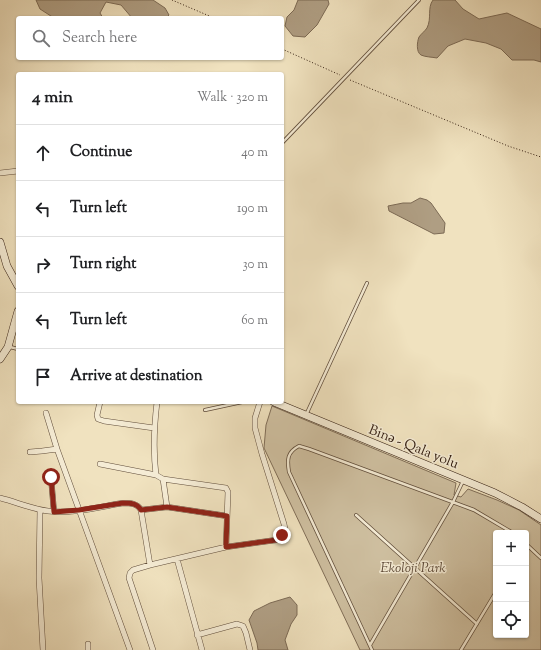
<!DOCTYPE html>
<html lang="en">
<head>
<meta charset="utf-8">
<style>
  :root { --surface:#fff; --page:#f6f6f6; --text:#202124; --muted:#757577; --line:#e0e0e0 }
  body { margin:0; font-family:"Sorts Mill Goudy",serif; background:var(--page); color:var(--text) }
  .controls { position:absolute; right:12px; bottom:12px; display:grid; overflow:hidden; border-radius:4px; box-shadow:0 1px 3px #0004 }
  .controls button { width:36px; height:36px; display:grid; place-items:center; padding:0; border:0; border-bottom:1px solid var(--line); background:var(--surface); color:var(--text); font:20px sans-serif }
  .stop { position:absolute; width:12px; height:12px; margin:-9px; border:3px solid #8f2418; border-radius:50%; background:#fff }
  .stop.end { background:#8f2418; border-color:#fff; box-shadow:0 1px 4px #0008 }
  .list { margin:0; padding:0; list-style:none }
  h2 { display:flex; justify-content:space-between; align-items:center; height:52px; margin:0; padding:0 16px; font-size:17px }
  h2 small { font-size:13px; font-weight:400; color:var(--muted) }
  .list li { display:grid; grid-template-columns:26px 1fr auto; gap:12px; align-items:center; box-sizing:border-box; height:56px; padding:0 16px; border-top:1px solid var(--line) }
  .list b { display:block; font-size:15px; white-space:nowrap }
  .list em { font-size:13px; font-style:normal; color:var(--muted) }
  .icon { flex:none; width:22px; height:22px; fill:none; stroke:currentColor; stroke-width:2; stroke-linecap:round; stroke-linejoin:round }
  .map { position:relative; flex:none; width:541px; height:650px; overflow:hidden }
  .search { position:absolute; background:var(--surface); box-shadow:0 1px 3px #0004; left:16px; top:16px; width:268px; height:44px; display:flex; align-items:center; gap:10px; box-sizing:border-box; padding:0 14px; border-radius:4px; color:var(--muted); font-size:15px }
  .panel { position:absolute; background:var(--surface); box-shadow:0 1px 3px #0004; left:16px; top:72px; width:268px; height:332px; border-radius:4px }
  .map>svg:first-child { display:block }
  .green { fill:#cfc0a1; stroke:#806e58; fill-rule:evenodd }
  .water { fill:#af9e83; stroke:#7c6a55 }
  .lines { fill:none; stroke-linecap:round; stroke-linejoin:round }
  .lane-casing { stroke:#604d3b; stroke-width:4 }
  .street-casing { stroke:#604d3b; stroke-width:6 }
  .secondary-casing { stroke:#301b0f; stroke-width:8 }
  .path { stroke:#301b0f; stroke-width:1; stroke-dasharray:1 2; stroke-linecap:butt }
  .lane { stroke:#f5ecd5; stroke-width:2.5 }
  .street { stroke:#f5ecd5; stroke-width:5 }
  .secondary { stroke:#f5ecd5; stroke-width:7 }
  .route { stroke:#8f2418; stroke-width:5 }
  .labels { text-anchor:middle; stroke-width:3; stroke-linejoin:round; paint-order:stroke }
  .street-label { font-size:14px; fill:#301b0f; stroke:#f5ecd5 }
  .park-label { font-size:14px; font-style:italic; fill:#604d3b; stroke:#f5ecd5 }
</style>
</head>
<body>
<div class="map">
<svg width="541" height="650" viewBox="0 0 541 650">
  <rect width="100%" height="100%" fill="#f0e2bf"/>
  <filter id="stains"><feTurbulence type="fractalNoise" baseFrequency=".005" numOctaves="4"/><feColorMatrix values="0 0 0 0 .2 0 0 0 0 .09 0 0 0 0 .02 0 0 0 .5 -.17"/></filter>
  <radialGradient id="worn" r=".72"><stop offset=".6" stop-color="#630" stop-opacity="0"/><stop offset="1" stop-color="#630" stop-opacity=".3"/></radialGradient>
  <path class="green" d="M272,406L456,483L454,495L461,497L468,489L497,500L519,510L541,525V650H360L264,448L266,425ZM496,533H526V635H496Z"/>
  <path class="water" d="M36,0H153L165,8L169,15L166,18H132L121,5L106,2L100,13L103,18H54L40,9Z
    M298,0H328L329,4L317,25L305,37L293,36L285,26L287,17L294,10Z
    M433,0H455L463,9L479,19L507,13L541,29V62L534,60H512L501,49L486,43L465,39L448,46L437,58C432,57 425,57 421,55C416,52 417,42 419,37C421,34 425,31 427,28C432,18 427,8 433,0Z
    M420,198L427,200L431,203L445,223L444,233L434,234L389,211L388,206L403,203H411Z
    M290,597L297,605V615L291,624L285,640L288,650H258L257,643L249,620L254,611L270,603Z"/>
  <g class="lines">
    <g class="lane-casing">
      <path id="lane" d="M282,143L419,0
        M10,347L18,349
        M205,410L242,402
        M306,415L367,283
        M356,515L477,624
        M526,544L541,558
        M370,645L453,502L463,481
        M372,650L289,472C287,460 287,452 299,446L309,449L474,510L513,533
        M461,650L496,592"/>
    </g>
    <g class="street-casing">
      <path id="street" d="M0,173L18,171
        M100,402L97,415L98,419L104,421L154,428
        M157,402C154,427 153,451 156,475L163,479L167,507
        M46,413L57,449L130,650
        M30,452L42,451L57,449
        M100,464L156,475
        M51,477L54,512
        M163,479L226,488L228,492L226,547
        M0,498C16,502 32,509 48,511C72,514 99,507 123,503C130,503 137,503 141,510L167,507L227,516
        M40,510L39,578L43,650
        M141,510L150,565
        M177,559L202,650
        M197,635L237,624L243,626L246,633L250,650
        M88,644V650
        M153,650L129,578L130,573L133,570L150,565L226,547L276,540L282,535L285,529L284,524L262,454L255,428V418L260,402"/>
    </g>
    <g class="secondary-casing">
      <path id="secondary" d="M0,242L7,266L18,286
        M0,359L8,347L18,311
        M274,402L495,493L522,507L541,519"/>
    </g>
    <path class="path" d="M172,0L214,18
      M282,49L340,75
      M350,80L508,146L541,157"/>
    <use href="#lane" class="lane"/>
    <use href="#street" class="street"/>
    <use href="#secondary" class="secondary"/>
  </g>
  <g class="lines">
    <path class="route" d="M51,477L54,512L79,510L123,503C130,503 137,503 141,510L167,507L227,516L226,547L276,540L282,535"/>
  </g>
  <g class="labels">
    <g class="street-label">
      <text transform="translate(414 446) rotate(22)" y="5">Binə - Qala yolu</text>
    </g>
    <g class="park-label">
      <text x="413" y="572">Ekoloji Park</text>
    </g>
  </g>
  <rect width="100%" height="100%" filter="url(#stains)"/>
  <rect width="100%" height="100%" fill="url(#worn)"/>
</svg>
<div class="controls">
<button>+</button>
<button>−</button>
<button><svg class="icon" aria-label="locate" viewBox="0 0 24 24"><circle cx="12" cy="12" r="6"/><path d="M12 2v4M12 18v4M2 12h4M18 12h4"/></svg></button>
</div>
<div class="stop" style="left:51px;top:477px"></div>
<div class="stop end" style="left:282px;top:535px"></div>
<div class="search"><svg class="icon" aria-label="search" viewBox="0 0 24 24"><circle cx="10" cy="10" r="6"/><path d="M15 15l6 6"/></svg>Search here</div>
<section class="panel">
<h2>4 min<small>Walk · 320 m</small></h2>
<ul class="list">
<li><svg class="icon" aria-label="ahead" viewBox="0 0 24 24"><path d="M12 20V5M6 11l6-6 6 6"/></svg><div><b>Continue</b></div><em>40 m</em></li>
<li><svg class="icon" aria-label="left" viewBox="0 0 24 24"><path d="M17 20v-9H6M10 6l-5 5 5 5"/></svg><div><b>Turn left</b></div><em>190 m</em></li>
<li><svg class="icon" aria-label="right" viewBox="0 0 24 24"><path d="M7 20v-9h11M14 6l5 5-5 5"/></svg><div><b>Turn right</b></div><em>30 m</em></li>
<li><svg class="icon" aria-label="left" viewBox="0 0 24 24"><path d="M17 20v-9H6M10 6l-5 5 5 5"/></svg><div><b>Turn left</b></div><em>60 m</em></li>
<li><svg class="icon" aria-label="arrive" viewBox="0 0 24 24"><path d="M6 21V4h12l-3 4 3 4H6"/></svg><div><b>Arrive at destination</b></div></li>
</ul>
</section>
</div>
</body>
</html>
